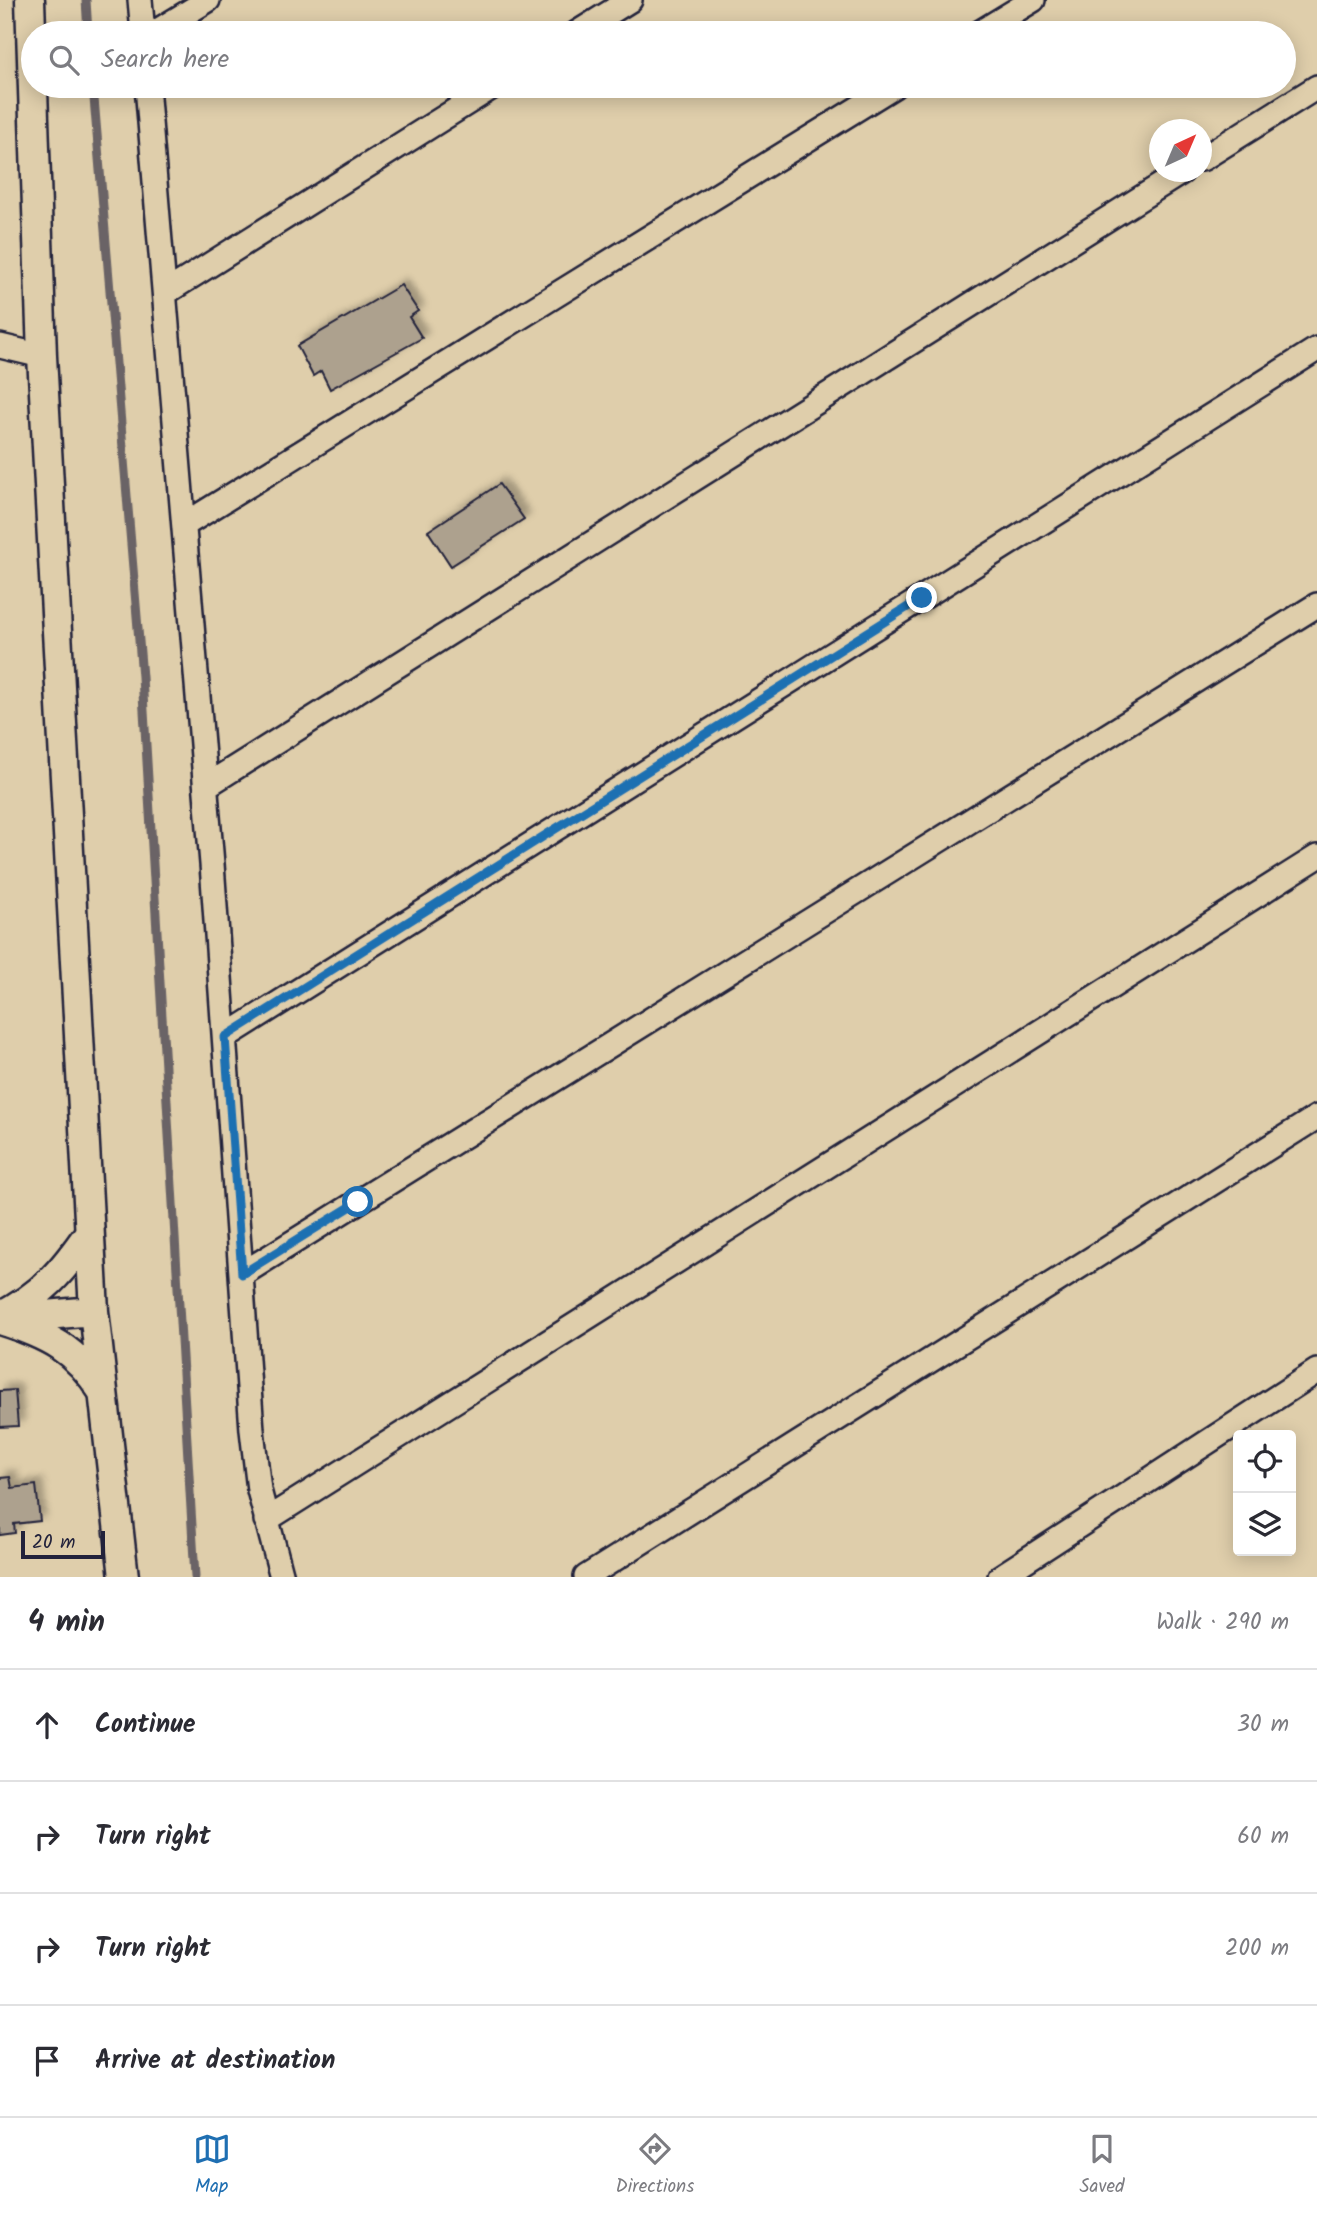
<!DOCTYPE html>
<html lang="en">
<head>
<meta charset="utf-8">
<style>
  :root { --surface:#fff; --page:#f7f7f7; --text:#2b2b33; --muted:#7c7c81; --line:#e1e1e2; --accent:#1f6fb2 }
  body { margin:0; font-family:Kalam,sans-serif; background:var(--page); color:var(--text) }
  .controls { position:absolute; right:21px; bottom:21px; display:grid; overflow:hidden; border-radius:7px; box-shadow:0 4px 18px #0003 }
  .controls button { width:63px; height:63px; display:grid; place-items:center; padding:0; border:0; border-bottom:2px solid var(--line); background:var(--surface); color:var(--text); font:35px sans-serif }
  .compass { position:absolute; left:1149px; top:119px; width:63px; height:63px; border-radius:50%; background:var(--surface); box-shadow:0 4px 18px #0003; rotate:44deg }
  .scale { position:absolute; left:21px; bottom:18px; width:84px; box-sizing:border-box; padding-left:7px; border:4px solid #22223b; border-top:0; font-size:19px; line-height:24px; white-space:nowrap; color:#22223b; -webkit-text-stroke:5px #dfceab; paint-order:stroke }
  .stop { position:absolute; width:21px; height:21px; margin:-16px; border:5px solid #1f6fb2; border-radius:50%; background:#fff }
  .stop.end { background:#1f6fb2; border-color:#fff; box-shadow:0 2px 7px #0008 }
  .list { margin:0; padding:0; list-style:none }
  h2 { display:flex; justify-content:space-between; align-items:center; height:91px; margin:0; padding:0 28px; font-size:30px }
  h2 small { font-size:23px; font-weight:400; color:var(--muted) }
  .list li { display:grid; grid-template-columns:46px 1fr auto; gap:21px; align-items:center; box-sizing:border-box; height:112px; padding:0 28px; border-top:2px solid var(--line) }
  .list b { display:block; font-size:26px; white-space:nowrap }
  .list em { font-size:23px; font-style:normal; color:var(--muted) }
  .icon { flex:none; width:38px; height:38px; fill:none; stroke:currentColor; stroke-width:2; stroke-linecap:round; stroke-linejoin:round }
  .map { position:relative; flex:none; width:1317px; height:1577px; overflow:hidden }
  .search { position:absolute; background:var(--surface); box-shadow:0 4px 18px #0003; left:21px; right:21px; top:21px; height:77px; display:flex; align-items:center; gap:18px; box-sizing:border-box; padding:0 24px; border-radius:38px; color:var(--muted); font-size:26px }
  .sheet { height:539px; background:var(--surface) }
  nav { display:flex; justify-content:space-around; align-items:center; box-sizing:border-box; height:98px; border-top:2px solid var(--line); background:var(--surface); font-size:19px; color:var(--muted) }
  nav a { display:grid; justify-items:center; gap:4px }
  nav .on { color:var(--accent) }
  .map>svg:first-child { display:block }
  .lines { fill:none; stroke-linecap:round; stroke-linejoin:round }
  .stream { stroke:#6b6466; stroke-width:9 }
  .building { fill:#ada18e; stroke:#22223b; stroke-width:2; filter:url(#shadow) }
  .minor-casing { stroke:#22223b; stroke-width:28 }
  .tertiary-casing { stroke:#22223b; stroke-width:33 }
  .minor { stroke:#dfceab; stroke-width:23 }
  .tertiary { stroke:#dfceab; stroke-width:28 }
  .route { stroke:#1f6fb2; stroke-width:9 }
</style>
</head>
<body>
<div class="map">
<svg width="1317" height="1577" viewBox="0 0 1317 1577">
  <defs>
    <filter id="shadow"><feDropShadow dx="6" dy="-6" stdDeviation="3.5" flood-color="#0004"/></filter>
  </defs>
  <rect width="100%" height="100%" fill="#dfceab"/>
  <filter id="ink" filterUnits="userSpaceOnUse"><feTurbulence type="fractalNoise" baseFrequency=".0143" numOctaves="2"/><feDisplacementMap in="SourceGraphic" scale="14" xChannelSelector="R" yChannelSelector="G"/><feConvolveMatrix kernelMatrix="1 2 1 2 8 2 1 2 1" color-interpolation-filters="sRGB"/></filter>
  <g filter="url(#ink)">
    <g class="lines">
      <path class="stream" d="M86,0L88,33
        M93,86L142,677L195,1577"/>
    </g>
    <path class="building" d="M401,285L418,311L409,317L422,338L330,389L321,371L313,376L297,346Z
      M499,484L524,519L451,566L428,531Z
      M15,1390L18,1426L0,1427V1391Z
      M10,1477L12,1488L36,1485L40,1521L14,1524L15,1533L0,1535V1478Z"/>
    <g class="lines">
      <g class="minor-casing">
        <path id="minor" d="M140,0L143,33
          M154,33L208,0
          M577,33L630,0
          M979,33L1033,0
          M147,86L212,864L252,1430L259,1490L282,1577
          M1202,159L1317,87
          M165,293L494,86
          M0,346L42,356
          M184,525L894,86
          M206,786L1182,172
          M225,1037L1317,349
          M242,1274L1317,605
          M266,1520L1317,857
          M586,1577L1317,1117
          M1000,1577L1317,1371"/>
      </g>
      <g class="tertiary-casing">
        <path id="tertiary" d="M30,0L42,356L94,1311L124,1577
          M0,1317C43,1294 62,1272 89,1233
          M10,1318L94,1311
          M0,1320C48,1335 76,1349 103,1392"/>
      </g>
      <use href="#minor" class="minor"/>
      <use href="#tertiary" class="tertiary"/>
    </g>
  </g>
  <g class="lines" filter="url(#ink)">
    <path class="route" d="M358,1202L242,1274L225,1037L922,598"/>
  </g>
</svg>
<div class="controls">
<button><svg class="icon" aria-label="locate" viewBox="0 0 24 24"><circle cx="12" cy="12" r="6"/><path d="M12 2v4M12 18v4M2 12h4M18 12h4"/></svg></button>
<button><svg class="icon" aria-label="layers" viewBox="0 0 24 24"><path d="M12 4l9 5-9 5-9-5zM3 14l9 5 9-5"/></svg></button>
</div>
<svg class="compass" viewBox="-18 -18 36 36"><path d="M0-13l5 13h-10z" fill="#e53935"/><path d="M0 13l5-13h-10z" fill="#7c7c81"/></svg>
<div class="scale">20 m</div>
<div class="stop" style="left:358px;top:1202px"></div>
<div class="stop end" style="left:922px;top:598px"></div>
<div class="search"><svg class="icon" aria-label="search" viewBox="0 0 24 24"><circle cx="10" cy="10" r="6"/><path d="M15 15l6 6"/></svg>Search here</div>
</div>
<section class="sheet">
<h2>4 min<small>Walk · 290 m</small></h2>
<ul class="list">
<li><svg class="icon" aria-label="ahead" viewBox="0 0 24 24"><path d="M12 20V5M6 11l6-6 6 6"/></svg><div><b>Continue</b></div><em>30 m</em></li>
<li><svg class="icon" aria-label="right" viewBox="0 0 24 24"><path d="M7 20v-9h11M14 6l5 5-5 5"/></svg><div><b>Turn right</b></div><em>60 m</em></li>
<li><svg class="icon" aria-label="right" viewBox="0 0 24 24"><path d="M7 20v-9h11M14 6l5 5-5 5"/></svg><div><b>Turn right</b></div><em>200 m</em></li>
<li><svg class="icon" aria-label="arrive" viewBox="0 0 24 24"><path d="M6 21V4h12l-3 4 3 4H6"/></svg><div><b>Arrive at destination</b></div></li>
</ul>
</section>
<nav>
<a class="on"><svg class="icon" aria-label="map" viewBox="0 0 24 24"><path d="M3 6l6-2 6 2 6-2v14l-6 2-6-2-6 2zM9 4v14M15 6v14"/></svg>Map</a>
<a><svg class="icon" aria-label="directions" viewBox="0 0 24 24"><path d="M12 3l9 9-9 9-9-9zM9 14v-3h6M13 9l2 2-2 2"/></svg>Directions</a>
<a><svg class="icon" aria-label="saved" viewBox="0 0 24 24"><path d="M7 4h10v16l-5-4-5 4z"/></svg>Saved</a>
</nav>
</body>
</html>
